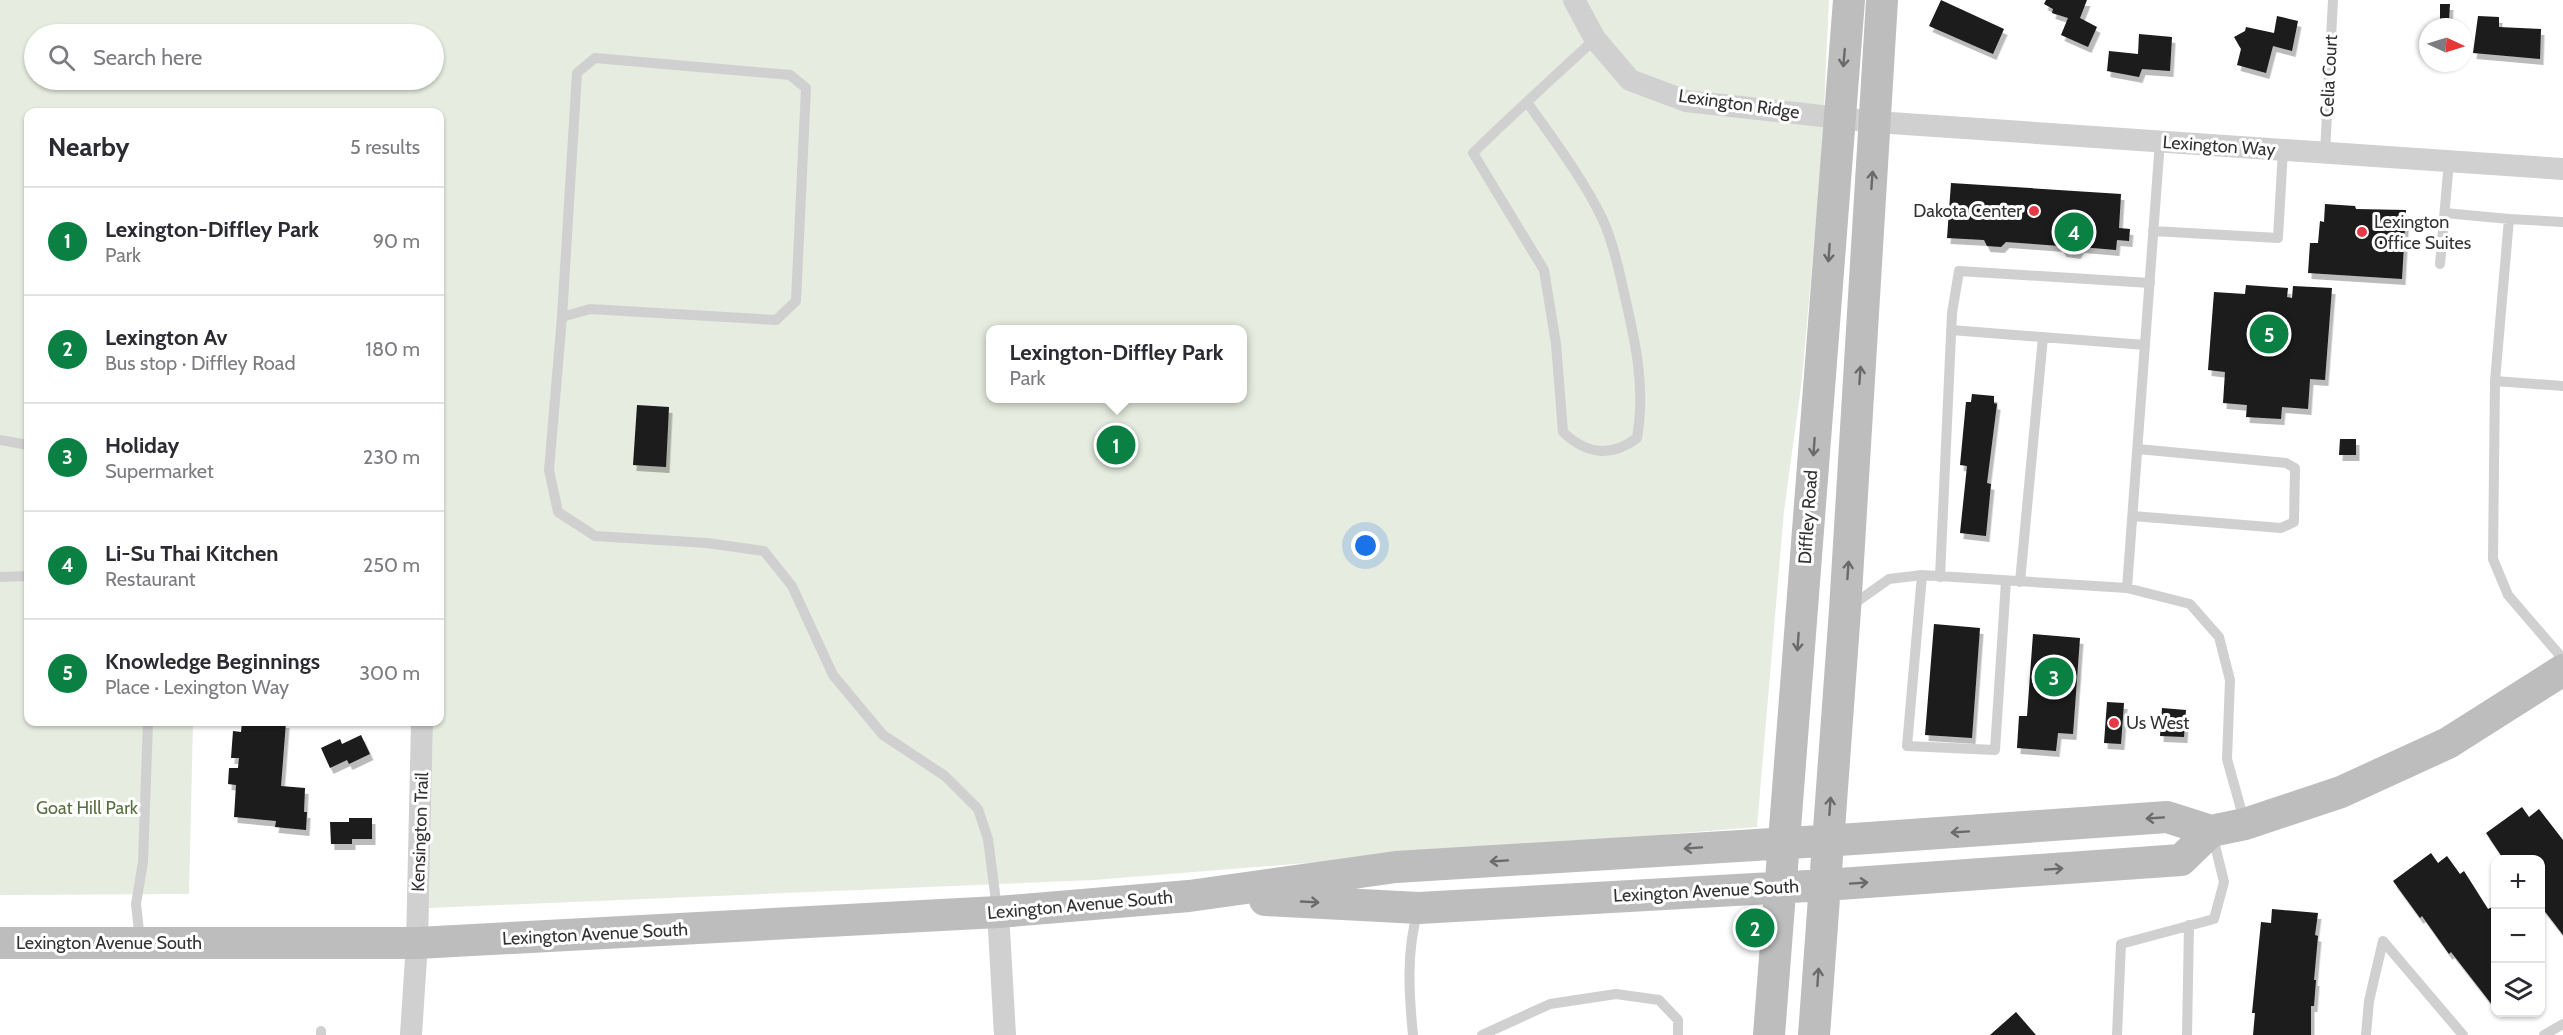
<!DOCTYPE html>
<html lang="en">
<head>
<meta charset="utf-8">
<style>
  :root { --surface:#fff; --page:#f2f2f3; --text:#2b2b33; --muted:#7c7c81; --line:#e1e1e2; --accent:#0b8043 }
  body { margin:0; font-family:Cabin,sans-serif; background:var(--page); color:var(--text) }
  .controls { position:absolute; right:18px; bottom:18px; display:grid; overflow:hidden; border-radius:12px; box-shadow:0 2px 4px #0004 }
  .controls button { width:54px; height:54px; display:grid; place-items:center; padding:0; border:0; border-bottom:2px solid var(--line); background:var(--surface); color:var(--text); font:30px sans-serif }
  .compass { position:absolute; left:2419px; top:18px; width:54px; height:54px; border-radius:50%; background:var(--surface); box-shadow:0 2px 4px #0004; rotate:94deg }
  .you { position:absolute; left:1366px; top:546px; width:21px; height:21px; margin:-15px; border:4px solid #fff; border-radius:50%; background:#1a73e8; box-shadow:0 0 0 9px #1a73e833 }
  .badge { display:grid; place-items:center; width:39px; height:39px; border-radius:50%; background:var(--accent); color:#fff; font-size:20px; font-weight:700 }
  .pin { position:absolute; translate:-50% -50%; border:3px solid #fff; box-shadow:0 2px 6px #0006 }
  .popup { position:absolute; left:986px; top:325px; width:261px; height:78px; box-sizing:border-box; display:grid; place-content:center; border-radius:12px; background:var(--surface); filter:drop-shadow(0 2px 4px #0005); font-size:20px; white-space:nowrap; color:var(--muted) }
  .popup b { font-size:22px; color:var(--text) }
  .popup::after { content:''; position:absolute; left:50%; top:100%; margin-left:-12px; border:12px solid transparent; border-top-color:var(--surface) }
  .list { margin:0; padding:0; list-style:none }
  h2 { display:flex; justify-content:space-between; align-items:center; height:78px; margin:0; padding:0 24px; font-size:26px }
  h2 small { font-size:20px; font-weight:400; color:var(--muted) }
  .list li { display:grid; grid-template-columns:39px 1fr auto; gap:18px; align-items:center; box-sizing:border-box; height:108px; padding:0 24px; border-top:2px solid var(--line) }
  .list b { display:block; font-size:22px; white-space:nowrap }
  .list p { margin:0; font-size:20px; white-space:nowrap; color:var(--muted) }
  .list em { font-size:20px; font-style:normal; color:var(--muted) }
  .icon { flex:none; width:33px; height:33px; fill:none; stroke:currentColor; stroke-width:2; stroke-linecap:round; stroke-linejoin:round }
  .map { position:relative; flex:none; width:2563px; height:1035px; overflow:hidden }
  .search { position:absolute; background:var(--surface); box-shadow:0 2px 4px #0004; left:24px; top:24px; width:420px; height:66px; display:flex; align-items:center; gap:15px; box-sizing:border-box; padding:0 21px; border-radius:33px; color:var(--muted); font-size:22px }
  .panel { position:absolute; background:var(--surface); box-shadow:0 2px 4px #0004; left:24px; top:108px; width:420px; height:618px; border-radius:12px }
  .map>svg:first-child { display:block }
  .green { fill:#e6ecdf; fill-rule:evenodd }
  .building { fill:#1a1a1a; filter:url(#shadow) }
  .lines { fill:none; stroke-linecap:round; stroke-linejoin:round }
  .lane { stroke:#d0d0d0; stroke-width:10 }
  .street { stroke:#d0d0d0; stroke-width:22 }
  .secondary { stroke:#bdbdbd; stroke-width:32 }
  .oneway { stroke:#6a6a6a }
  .poi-dot { fill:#e63946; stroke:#fff; stroke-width:2 }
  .labels { text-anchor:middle; stroke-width:6; stroke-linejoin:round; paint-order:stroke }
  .street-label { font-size:18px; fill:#333; stroke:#fff }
  .poi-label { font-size:18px; fill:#333; stroke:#fff; text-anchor:start }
  .park-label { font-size:18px; fill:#56703f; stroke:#fff }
</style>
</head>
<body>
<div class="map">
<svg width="2563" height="1035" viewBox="0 0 2563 1035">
  <defs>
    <filter id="shadow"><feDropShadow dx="3.5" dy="6" stdDeviation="0" flood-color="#0004"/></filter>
  </defs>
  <rect width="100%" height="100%" fill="#fff"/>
  <path class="green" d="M0,0H1829L1822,153L1802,379L1784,511L1757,827L1094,880L429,908L433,722H440V112H28V722H193L189,894L0,895ZM34,34H434V80H34ZM990,330H1242V398H990Z"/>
  <path class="building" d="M1941,0L2004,29L1993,54L1929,26Z
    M2046,0H2087L2080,18L2097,27L2088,47L2061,35L2068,18L2052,13L2053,9L2044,4Z
    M2440,4H2450L2449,20L2440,19Z
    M2277,16L2298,21L2292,51L2273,46L2266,73L2237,65L2241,49L2234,37L2245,31L2246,27L2274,33Z
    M2478,16L2499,17V27L2541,29L2540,59L2473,53Z
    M2139,34L2172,37L2170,71L2142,69L2139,77L2107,71L2109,51L2138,54Z
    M1951,183L2121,194L2119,228L2130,229L2129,241L2117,240L2116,250L2081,247L2077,253L2063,251L2060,246L2006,242L2001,247L1987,246L1984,240L1947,238Z
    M2325,204L2355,206L2356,209L2406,210L2402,279L2308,273L2310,243H2318L2320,221L2324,222Z
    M2246,285L2288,288L2287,297L2292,298L2293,286L2332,288L2325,380L2310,379L2308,409L2282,407L2281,419L2246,417L2247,405L2223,403L2225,372L2208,370L2214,292L2245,294Z
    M1972,394L1994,396V403L1997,404L1987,483L1991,484L1986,536L1960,533L1967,466L1960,465L1966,402H1971Z
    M637,405L669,407L666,467L633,465Z
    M2340,439H2356V455H2339Z
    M1934,624L1980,628L1972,738L1925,735Z
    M2033,634L2080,638L2073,734L2058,733L2056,751L2017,748L2019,716H2027Z
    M2107,702L2124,703L2121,744L2104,743Z
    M2162,708L2186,710L2184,737L2160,736Z
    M242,722H286L281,786L305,788L304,812H307L306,830L275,827L276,821L234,817L236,785L228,784L229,768H238L239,758H231L233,731L241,732Z
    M361,735L370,754L349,764L347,760L330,768L321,748L340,739L342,744Z
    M2522,807L2529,817L2539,809L2563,840V935L2540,905V860H2504L2486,833Z
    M349,818H372V839H352V844H331L330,822H349Z
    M2431,853L2438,863L2447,856L2460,874L2464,871L2488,909L2492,907L2496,912V1004L2493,1006L2451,952L2449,954L2422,916L2420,918L2393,881Z
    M2272,909L2318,913L2315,935L2318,936L2314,980H2316L2314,1006H2311V1035H2253L2255,1013H2252L2261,922L2271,923Z
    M2016,1012L2036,1035H1990Z"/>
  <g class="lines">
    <path class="lane" d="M1527,102C1553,139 1582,177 1602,218C1612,239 1618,265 1623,288C1635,340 1646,386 1637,438C1611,458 1586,454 1563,432L1556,344L1544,270L1473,153C1513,114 1554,77 1595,39
      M2325,153L2333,0
      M2445,213L2509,219
      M2563,222L2509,219L2495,381L2563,386
      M2153,231L2278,238L2283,150
      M2440,264L2449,161
      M562,317L577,73L595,58L790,75L806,88L796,301L776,320L590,309L562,317L549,470L558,512L595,536L707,543L764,551L792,586L833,675L883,735L945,776L978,809L988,839L997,909
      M1951,330L2145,345
      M2495,381L2493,559L2508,595L2563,659
      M0,440L28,445
      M2133,516L2281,528L2294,522L2295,468L2286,463L2138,449
      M1922,575L1907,746L1995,750L2006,581
      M0,577L28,576
      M1940,577L1952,313L1959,271L2150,283
      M2020,582L2043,337
      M2127,588L2160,141
      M1851,606L1889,579L1922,575L2127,588L2190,604L2219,637L2230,680L2227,759L2244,820
      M140,940L136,904L143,862L148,722
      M321,1035V1031
      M1413,1035C1409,995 1406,950 1418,911
      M1482,1035L1550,1004L1616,994L1659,1000L1678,1020V1035
      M2117,1035L2121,944L2214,919L2224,882L2213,837
      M2187,1035L2189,925
      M2366,1035L2369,1001L2383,941L2463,1035
      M2544,1035L2563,1024"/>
    <path class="street" d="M1574,0L1595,39L1630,80L1686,101L1876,122L2563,169
      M998,912L1005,1035
      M411,1035L417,943L422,722"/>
    <path class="secondary" d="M1265,900L1419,908L1825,885L2181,860L2211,831
      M0,943H417L998,912L1189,896L1396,867L1854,839L2167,817L2211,831L2245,824L2341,792L2448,743L2563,670
      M1769,1035L1849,0
      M1814,1035L1845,610L1882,0"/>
  </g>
  <defs><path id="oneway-shaft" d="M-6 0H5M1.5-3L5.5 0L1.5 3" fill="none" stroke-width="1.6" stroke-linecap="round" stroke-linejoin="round" transform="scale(1.5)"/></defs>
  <g class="oneway">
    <use href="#oneway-shaft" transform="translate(1844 58) rotate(95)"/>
    <use href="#oneway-shaft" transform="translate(1872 180) rotate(-86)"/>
    <use href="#oneway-shaft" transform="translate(1829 253) rotate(94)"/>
    <use href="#oneway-shaft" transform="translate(1860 375) rotate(-86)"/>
    <use href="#oneway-shaft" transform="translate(1814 447) rotate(94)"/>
    <use href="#oneway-shaft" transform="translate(1848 570) rotate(-86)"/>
    <use href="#oneway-shaft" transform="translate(1798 642) rotate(94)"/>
    <use href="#oneway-shaft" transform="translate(1830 806) rotate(-86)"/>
    <use href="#oneway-shaft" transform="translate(2155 818) rotate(176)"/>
    <use href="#oneway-shaft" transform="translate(1960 832) rotate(176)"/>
    <use href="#oneway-shaft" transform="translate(1693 848) rotate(176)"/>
    <use href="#oneway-shaft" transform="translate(1499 861) rotate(176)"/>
    <use href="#oneway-shaft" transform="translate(2054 869) rotate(-4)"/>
    <use href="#oneway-shaft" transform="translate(1859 883) rotate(-4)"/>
    <use href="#oneway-shaft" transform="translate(1310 902) rotate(3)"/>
    <use href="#oneway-shaft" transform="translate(1818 977) rotate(-86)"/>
  </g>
  <g class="poi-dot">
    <circle cx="2034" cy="211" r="6"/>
    <circle cx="2362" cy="232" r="6"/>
    <circle cx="2114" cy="723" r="6"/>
  </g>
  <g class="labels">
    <g class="street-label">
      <text transform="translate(2329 76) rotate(-87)" y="6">Celia Court</text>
      <text transform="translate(1739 104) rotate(8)" y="6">Lexington Ridge</text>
      <text transform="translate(2219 146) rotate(4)" y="6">Lexington Way</text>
      <text transform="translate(1808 517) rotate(-86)" y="6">Diffley Road</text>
      <text transform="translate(420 832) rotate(-88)" y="6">Kensington Trail</text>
      <text transform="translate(1706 891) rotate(-3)" y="6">Lexington Avenue South</text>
      <text transform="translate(1080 905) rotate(-5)" y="6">Lexington Avenue South</text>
      <text transform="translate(595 934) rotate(-3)" y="6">Lexington Avenue South</text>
      <text x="109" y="949">Lexington Avenue South</text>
    </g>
    <g class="poi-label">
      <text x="2022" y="217" text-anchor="end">Dakota Center</text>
      <text x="2374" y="228">Lexington<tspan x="2374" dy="21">Office Suites</tspan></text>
      <text x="2126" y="729">Us West</text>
    </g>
    <g class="park-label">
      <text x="87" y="814">Goat Hill Park</text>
    </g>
  </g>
</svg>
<div class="controls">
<button>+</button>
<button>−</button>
<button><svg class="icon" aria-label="layers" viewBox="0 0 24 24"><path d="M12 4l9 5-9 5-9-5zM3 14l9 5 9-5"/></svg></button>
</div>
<svg class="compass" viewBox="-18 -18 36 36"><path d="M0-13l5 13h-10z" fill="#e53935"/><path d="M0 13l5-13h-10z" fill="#7c7c81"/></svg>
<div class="you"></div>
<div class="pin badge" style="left:1116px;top:445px">1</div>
<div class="popup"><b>Lexington-Diffley Park</b>Park</div>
<div class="pin badge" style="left:1755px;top:928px">2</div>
<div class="pin badge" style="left:2054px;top:677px">3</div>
<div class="pin badge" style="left:2074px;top:232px">4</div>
<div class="pin badge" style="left:2269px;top:334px">5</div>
<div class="search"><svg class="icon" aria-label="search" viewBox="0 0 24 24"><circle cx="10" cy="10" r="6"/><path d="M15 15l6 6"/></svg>Search here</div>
<section class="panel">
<h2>Nearby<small>5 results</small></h2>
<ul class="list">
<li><span class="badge">1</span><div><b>Lexington-Diffley Park</b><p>Park</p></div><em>90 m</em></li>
<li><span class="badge">2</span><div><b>Lexington Av</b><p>Bus stop · Diffley Road</p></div><em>180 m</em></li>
<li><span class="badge">3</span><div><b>Holiday</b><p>Supermarket</p></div><em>230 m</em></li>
<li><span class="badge">4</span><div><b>Li-Su Thai Kitchen</b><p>Restaurant</p></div><em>250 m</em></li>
<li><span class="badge">5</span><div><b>Knowledge Beginnings</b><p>Place · Lexington Way</p></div><em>300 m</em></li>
</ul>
</section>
</div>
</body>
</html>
